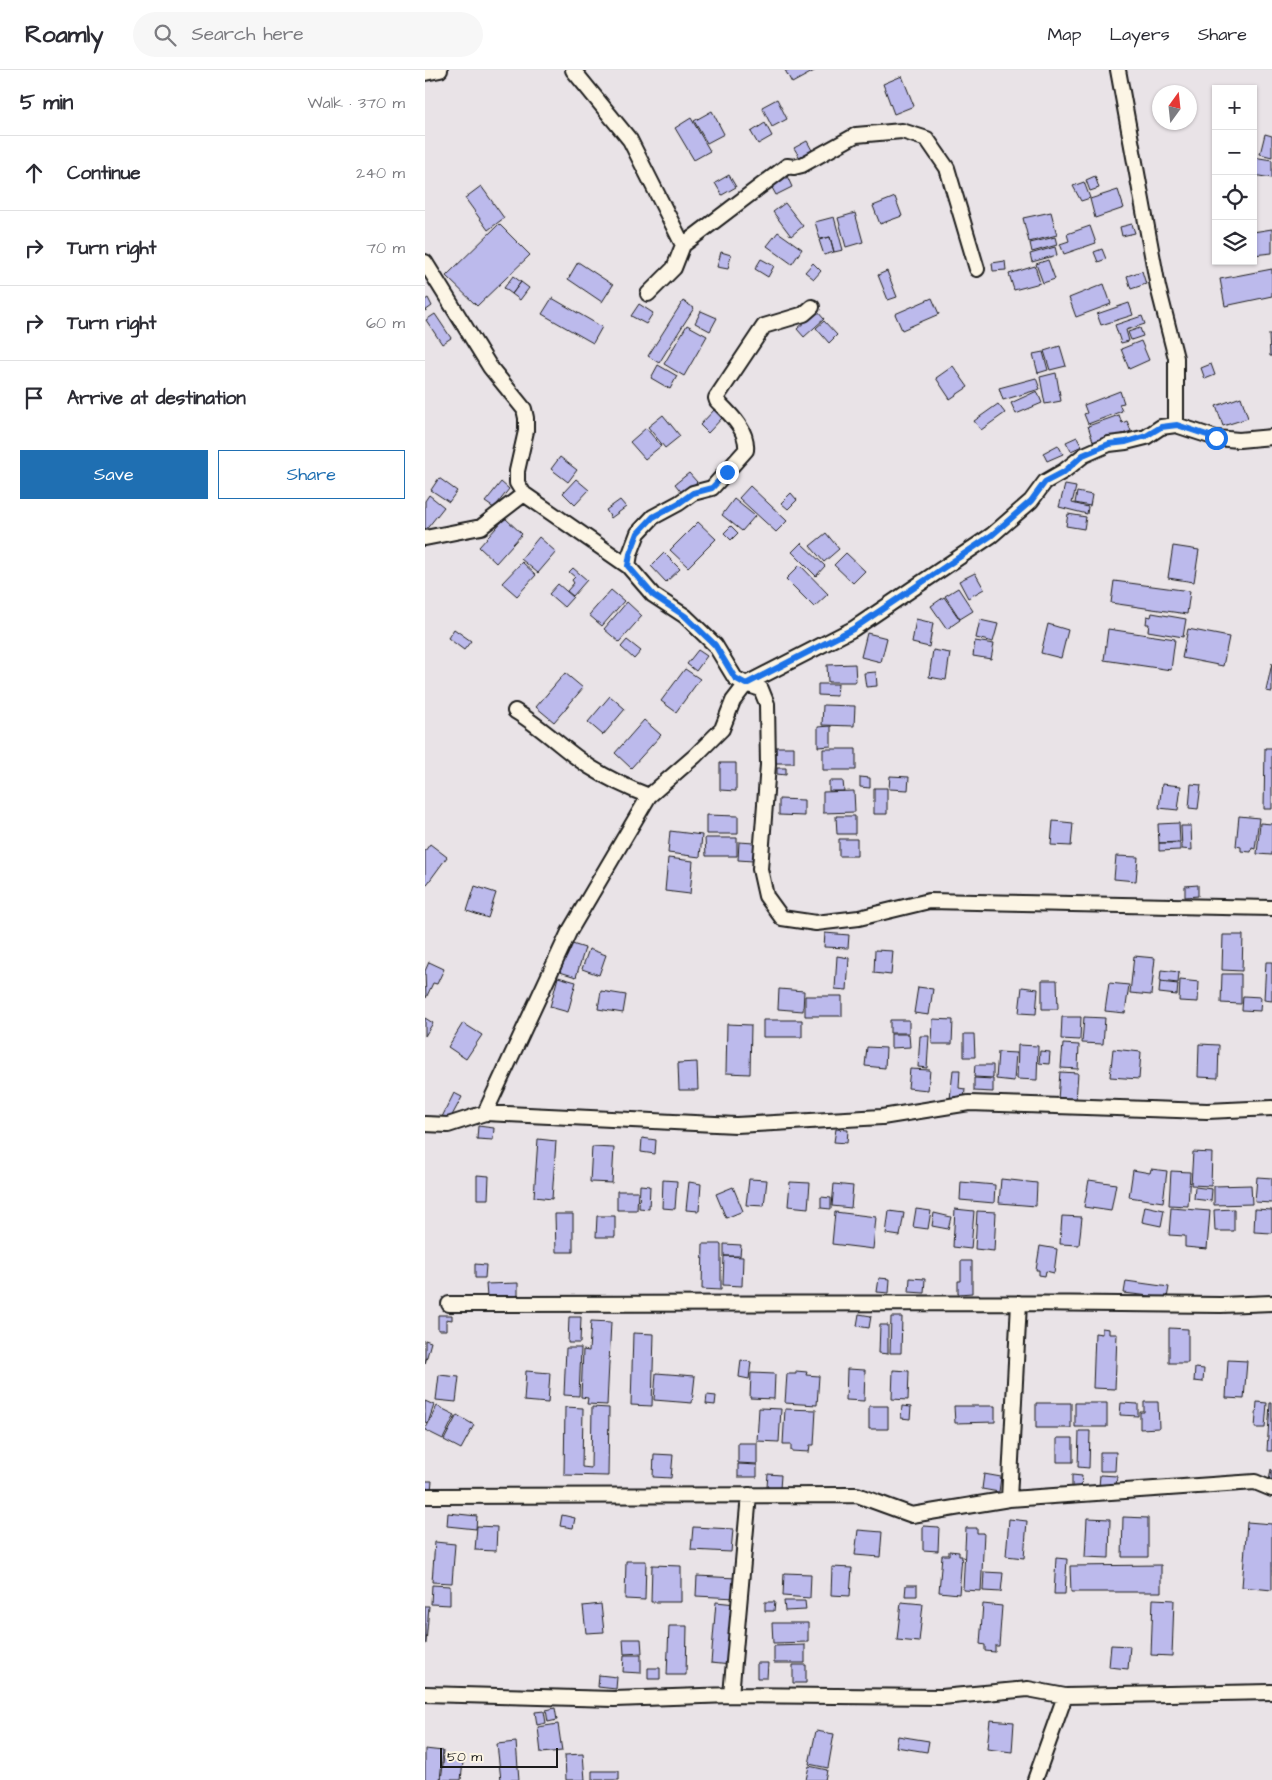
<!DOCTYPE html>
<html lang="en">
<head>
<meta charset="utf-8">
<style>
  :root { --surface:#fff; --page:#f7f7f7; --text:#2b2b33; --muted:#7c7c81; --line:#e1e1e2; --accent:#1f6fb2 }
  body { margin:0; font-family:"Architects Daughter",sans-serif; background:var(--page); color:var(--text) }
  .controls { position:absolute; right:15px; top:15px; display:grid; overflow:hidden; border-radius:0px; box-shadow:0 1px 4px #0004 }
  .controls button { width:45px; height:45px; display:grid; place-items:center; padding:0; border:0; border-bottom:1px solid var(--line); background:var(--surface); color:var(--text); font:25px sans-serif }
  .compass { position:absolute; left:727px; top:15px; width:45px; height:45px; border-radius:50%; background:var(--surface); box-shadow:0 1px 4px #0004; rotate:15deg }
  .scale { position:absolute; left:15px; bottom:12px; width:118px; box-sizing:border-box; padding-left:5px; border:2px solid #1c1c1c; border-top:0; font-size:14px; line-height:18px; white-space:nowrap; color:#1c1c1c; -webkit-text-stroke:4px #fcf5e5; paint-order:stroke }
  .stop { position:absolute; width:15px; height:15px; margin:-11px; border:4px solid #1a73e8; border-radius:50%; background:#fff }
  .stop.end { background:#1a73e8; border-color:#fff; box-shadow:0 1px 5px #0008 }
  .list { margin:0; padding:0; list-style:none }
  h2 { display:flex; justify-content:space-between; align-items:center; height:65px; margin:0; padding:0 20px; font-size:21px }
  h2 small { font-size:16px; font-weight:400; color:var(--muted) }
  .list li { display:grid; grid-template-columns:32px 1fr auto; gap:15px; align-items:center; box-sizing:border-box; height:75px; padding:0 20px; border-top:1px solid var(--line) }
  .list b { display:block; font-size:19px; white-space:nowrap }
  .list em { font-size:16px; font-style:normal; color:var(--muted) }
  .actions { display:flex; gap:10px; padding:15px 20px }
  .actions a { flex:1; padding:11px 0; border:1px solid var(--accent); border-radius:0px; text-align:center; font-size:18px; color:var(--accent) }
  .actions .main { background:var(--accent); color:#fff }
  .icon { flex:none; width:28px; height:28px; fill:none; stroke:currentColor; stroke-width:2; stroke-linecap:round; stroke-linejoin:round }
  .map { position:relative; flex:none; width:847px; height:1710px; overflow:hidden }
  header { display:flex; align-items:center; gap:30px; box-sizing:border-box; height:70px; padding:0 25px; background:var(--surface); border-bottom:1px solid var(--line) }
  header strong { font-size:24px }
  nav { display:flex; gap:28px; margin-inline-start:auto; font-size:18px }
  .search { width:350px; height:45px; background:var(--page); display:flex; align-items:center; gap:12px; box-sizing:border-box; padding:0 18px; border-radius:28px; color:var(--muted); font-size:19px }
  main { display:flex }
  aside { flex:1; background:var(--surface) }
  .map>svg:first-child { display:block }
  .building { fill:#bcbaec; stroke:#1c1c1c }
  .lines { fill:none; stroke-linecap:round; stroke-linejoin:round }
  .minor-casing { stroke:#1c1c1c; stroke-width:18 }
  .minor { stroke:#fcf5e5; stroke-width:14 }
  .route { stroke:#1a73e8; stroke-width:6 }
</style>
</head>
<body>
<header>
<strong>Roamly</strong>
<div class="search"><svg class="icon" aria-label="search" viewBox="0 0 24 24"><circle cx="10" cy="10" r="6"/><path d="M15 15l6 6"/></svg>Search here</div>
<nav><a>Map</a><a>Layers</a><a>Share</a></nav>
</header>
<main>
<aside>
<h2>5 min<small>Walk · 370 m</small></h2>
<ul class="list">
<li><svg class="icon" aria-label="ahead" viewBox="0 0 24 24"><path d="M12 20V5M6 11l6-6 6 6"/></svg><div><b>Continue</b></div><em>240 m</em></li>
<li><svg class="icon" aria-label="right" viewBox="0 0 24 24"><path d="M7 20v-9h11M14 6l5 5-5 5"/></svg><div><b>Turn right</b></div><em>70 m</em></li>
<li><svg class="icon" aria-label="right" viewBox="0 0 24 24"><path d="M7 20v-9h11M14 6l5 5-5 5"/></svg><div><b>Turn right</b></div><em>60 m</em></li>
<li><svg class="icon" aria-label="arrive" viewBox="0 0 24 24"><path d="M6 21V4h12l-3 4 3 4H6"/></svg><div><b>Arrive at destination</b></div></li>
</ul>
<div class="actions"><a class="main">Save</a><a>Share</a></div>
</aside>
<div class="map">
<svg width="847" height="1710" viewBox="0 0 847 1710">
  <rect width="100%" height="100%" fill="#e9e3e7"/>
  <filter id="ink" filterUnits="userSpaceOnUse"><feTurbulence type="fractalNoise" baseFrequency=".02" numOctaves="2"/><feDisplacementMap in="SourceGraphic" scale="10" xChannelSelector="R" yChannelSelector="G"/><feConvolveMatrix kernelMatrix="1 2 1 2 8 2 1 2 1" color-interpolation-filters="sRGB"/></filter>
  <g filter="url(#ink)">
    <path class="building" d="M360,0H391L367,13Z
      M477,6L489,36L469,44L458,14Z
      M352,29L362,49L347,57L337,37Z
      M287,41L299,64L282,73L269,51Z
      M266,48L285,81L269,90L250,58Z
      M340,53L347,66L333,74L326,62Z
      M840,64L847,66V87L835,84Z
      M382,71L389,84L377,91L369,78Z
      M828,87L847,90V108L828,105Z
      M304,105L311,117L297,125L290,113Z
      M362,106L367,117L351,125L345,114Z
      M670,106L674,118L665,121L661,110Z
      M659,112L665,128L656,131L648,116Z
      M56,116L79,148L63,160L40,128Z
      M693,120L699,138L670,148L665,129Z
      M470,127L477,146L455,154L448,136Z
      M360,133L378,156L366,166L348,142Z
      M626,142L632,165L604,172L598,148Z
      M430,143L438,172L421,177L413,148Z
      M409,147L418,180L409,182L405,167L395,169L390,152Z
      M74,154L105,185L52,236L21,206Z
      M707,154L710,163L697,166L695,157Z
      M665,156L671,173L639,184L635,174L644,171L642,164Z
      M847,159V183L828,185V162Z
      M353,162L377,179L367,194L342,176Z
      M405,167L409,182L399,185L394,170Z
      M630,167L632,175L607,182L605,173Z
      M630,177L632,185L607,192L605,184Z
      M677,179L681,189L673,192L669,182Z
      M296,182L306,185L303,199L292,197Z
      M336,189L349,196L343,207L330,199Z
      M623,190L630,209L618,213L611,194Z
      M580,191L581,200L568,201L567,193Z
      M153,192L188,215L177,232L143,209Z
      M388,193L396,201L389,209L380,202Z
      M610,196L615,213L589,220L584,204Z
      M847,199V226L800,236L795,209Z
      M462,201L472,227L463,230L453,205Z
      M717,201L721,214L706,219L702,206Z
      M88,206L96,212L87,224L79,218Z
      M96,212L104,218L95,230L87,224Z
      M679,214L686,234L651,247L644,228Z
      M3,228L7,236L0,241V230Z
      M127,228L177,257L168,273L117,244Z
      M507,228L514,244L477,260L470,244Z
      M258,231L269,238L234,293L223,286Z
      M704,233L708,245L676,255L672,244Z
      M214,234L228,243L221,254L206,246Z
      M276,241L292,248L285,261L270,253Z
      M392,241L399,249L379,267L372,259Z
      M10,244L26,268L17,274L1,250Z
      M717,246L720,254L701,260L704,271L696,273L690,255Z
      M399,251L412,265L404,273L391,258Z
      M262,255L282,266L259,306L239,294Z
      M715,258L718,266L706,270L703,262Z
      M844,264H847V286H845Z
      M716,271L724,290L704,299L696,279Z
      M635,276L641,296L625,300L619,281Z
      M618,282L623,300L613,303L608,284Z
      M786,294L790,305L780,309L776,298Z
      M233,295L252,306L245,319L226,308Z
      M528,296L543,317L525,329L511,308Z
      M631,303L636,331L620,334L615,307Z
      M611,308L615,319L578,330L574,318Z
      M612,321L617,333L591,344L586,333Z
      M695,321L699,333L694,334L697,341L663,354L659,344L662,343L659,335Z
      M816,327L823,348L798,356L791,336Z
      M573,334L580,343L556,360L549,351Z
      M291,338L299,346L283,363L275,355Z
      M238,345L255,366L240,378L223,357Z
      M694,345L697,353L702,351L706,361L669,374L663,356Z
      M221,358L236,376L220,389L205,372Z
      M652,367L657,376L646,381L641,372Z
      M633,375L638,384L622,391L618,383Z
      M135,387L152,400L143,412L126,399Z
      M264,403L272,412L258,424L250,414Z
      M14,408L32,421L24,432L6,420Z
      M151,409L164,420L150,435L138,423Z
      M76,412L84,419L69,438L60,432Z
      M640,415L651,417L647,433L663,437L662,444L634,437Z
      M325,416L362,451L351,462L314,428Z
      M652,422L667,425L665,436L650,433Z
      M366,423L372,430L363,439L356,433Z
      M4,425L19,437L0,461V431Z
      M309,429L330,446L317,461L297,445Z
      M195,430L201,437L186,448L181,440Z
      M643,444L661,447L659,459L641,456Z
      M80,448L97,464L71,493L54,477Z
      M273,452L291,469L263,497L245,480Z
      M306,456L313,463L306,470L299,463Z
      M401,463L414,479L399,492L385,476Z
      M114,467L131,482L113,503L96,489Z
      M376,473L400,496L391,506L367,482Z
      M748,476L774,480L769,512L743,508Z
      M239,483L255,499L241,512L226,496Z
      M421,483L440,501L428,513L409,495Z
      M97,492L111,505L92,526L77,513Z
      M375,495L403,524L389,537L361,509Z
      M148,498L162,510L148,526L142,521L149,513L147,510L150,507L144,502Z
      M550,503L559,519L543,528L534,511Z
      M689,511L765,521L762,544L686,533Z
      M133,514L148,527L139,537L124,524Z
      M533,518L548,541L535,549L520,526Z
      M186,520L199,531L177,556L164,545Z
      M519,527L535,550L522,559L506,536Z
      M202,532L217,546L194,572L179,559Z
      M727,543L761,549L758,567L723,561L724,554H721L722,546L726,547Z
      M491,549L508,553L504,577L487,573Z
      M555,550L573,554L568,572L551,568Z
      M623,554L643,560L636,588L616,583Z
      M29,559L46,571L39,580L23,568Z
      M683,559L750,569L746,600L679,590Z
      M763,559L804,567L798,596L757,588Z
      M442,563L462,568L456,592L436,587Z
      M202,570L216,581L209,589L196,577Z
      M550,571L569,574L566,589L548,586Z
      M273,580L282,586L271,601L262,594Z
      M508,580L525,583L521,610L504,607Z
      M847,593V622L841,621Z
      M430,594L431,612H403L402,595Z
      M260,599L275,609L251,642L236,631Z
      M451,602L452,616L441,617L439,603Z
      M140,603L158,618L129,652L111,637Z
      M393,614H413L412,626L393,625Z
      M185,626L200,639L178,665L163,652Z
      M398,635L430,636L429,656L397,655Z
      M219,650L236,665L206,698L190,683Z
      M406,656V676L393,677V657Z
      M349,677H369V693H350Z
      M840,678H847V739H839Z
      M398,679H431V700H398Z
      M295,693H311V721L295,720Z
      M352,698H361V705L352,704Z
      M465,706L484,707L483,720L464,719Z
      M435,707L445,708V718L435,717Z
      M404,711H418L419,721H404Z
      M737,714L756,716L753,740L734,738Z
      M766,714L776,715L773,739L764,738Z
      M449,718H462V744H449Z
      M429,721L430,742L398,743V722Z
      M354,729L379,730V746L354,745Z
      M281,745L313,746V764H281Z
      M411,746H430V764H412Z
      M814,746L834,748L830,779L827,778L826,782L816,781V777L811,776Z
      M628,751L648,753L646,776L626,775Z
      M754,753L755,772L734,773L733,754Z
      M835,753L847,754V785L832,784Z
      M756,756H766L767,780L757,779Z
      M245,761L277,765L275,787L243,783Z
      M280,768H312V786H281Z
      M414,769H432V786H414Z
      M314,772L329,773L328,791L313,790Z
      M734,773H755V780L734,781Z
      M5,774L22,787L0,817V781Z
      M691,786L713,787L711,811L689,809Z
      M243,788L268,791L265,824L240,821Z
      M773,815V826L760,827V816Z
      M50,816L71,823L63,848L42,841Z
      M400,863L424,865L423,878L399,877Z
      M798,865H818L817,901L797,900Z
      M144,873L160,878L151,907L135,902Z
      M164,879L181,885L174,905L157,899Z
      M450,880L468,881L466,905L449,903Z
      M412,886L424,888L422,920L410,919Z
      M709,886L730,888L726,925L705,923Z
      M4,892L19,899L12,914L8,913L1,928L0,901Z
      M841,892H847V931L839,930Z
      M736,900L754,902L753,913L735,911Z
      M797,904H816V934L796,933Z
      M133,907L151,912L143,942L125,937Z
      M617,910H632L633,939H617Z
      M755,910L774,912L773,932L754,931Z
      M735,912L753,914L752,925L734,923Z
      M684,913L704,915L700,943L680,941Z
      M493,917L508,919L504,945L489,943Z
      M597,917L613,919L611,944L594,943Z
      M354,919L379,921L378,941L353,939Z
      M176,921L201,925L198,943L173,939Z
      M380,926H417V946H380Z
      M818,926L836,927L835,941L817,940Z
      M637,947H656L655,970L636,969Z
      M659,947L680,948L678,974L657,973Z
      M0,948L8,953L0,966Z
      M508,949L528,950L527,974H507Z
      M338,950H377V967H338Z
      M465,950H484V963H465Z
      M38,953L57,965L41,989L23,977Z
      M302,954L326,955L325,1004L301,1003Z
      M466,964H484L485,977L466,978Z
      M539,964H549L550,987H539Z
      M495,966H504L502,998L493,997Z
      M638,974L654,975L653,999L636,998Z
      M774,974L794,975L793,1008L773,1007Z
      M593,975L613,976L612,1010L592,1009Z
      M442,977L461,978L460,998L440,996Z
      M688,979L716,982L714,1009L685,1007Z
      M615,981L625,982L624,994L614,993Z
      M573,982L591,983L589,1011L571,1009Z
      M272,992L273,1020H254L253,993Z
      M550,995H568V1008L549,1007Z
      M485,999L505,1000L503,1020L483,1018Z
      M528,1000H535L534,1018L540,1019L539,1031L525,1030Z
      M635,1002L653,1003L651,1031L633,1030Z
      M549,1008L568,1009V1022L549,1021Z
      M29,1023L37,1027L24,1051L17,1047Z
      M53,1056L69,1058L68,1070L52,1069Z
      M411,1059L423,1060L422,1073L409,1072Z
      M217,1068L231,1070L230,1084L216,1082Z
      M113,1069L131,1071L127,1129L109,1127Z
      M167,1077L189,1078L187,1113L165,1112Z
      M768,1082L787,1083L786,1116L766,1115Z
      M726,1099L742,1101L738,1132L704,1127L708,1100L725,1103Z
      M746,1101L765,1102L763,1136L744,1135Z
      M52,1105L64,1106L63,1129H52Z
      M832,1107L847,1108V1133L830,1132Z
      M324,1109L342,1110L339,1136L321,1135Z
      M576,1109L612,1113L611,1136L574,1133Z
      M238,1110L252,1111L250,1139L237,1138Z
      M664,1110L691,1114L686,1141L659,1137Z
      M264,1112L276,1114L274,1141L261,1140Z
      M365,1112L385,1113L383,1138L363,1136Z
      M536,1112L570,1115L569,1133L535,1130Z
      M409,1114L428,1116L426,1138L407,1136Z
      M215,1115L225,1116L224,1139L214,1138Z
      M826,1115L827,1134L789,1135V1116Z
      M308,1117L318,1141L301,1148L291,1124Z
      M770,1117L787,1119L786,1131L769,1129Z
      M192,1121H213L212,1140H192Z
      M396,1127L406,1128V1139L396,1138Z
      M720,1136L739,1140L736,1156L717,1152Z
      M746,1138L785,1141L782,1179L760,1177V1166L744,1165Z
      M491,1139L506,1141L503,1159L488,1157Z
      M530,1139L549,1141L546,1179L528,1177Z
      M809,1139V1161H790L789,1140Z
      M830,1139L847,1140V1163L829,1162Z
      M464,1141L479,1143L475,1166L461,1164Z
      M552,1141L571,1142L569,1181L550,1179Z
      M410,1142L451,1147L448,1179L407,1174Z
      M509,1143L526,1147L523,1159L507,1156Z
      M130,1144H148V1182H131Z
      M172,1146H190V1167H171Z
      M637,1146L657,1147L654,1175L635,1174Z
      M278,1174H296V1220L277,1219Z
      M299,1174L316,1175L315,1186H299Z
      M615,1176L632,1179L629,1203L621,1201L620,1206L614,1205V1200H611Z
      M299,1186L318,1187L317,1216L298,1215Z
      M536,1191H547V1223L533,1224V1211H536Z
      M50,1194L61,1195L60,1208H50Z
      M454,1208L465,1209L464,1223L452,1222Z
      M485,1208L500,1209L499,1223L484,1222Z
      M701,1211L744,1217L742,1228L699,1223Z
      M93,1213V1226L62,1227L61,1214Z
      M434,1244L446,1246L444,1258L432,1256Z
      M13,1245H27V1250L21,1249V1260H13Z
      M144,1247H156L155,1273H143Z
      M466,1247H477L476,1283H465Z
      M166,1251L186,1252L182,1335L162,1334L163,1328L156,1327L158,1280L164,1281Z
      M455,1255H463V1284L454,1283Z
      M677,1258L684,1259V1264H692L690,1319L668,1318L670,1263L677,1264Z
      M744,1258L763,1259V1293H744Z
      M208,1263L229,1264L227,1336L206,1335Z
      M0,1270L6,1272L0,1294Z
      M141,1278H156L154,1326L139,1325Z
      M316,1290L326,1292L324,1309L314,1307Z
      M803,1290L822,1291L819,1329L801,1328Z
      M770,1298L779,1299L778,1312L769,1311Z
      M422,1299L440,1300L439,1331L421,1330Z
      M468,1300L484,1301L483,1330L467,1329Z
      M101,1301L125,1303L123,1333L99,1331Z
      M371,1301L382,1302L381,1305L394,1306L392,1335L360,1333L362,1304H371Z
      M231,1303L270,1306L267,1333L229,1330Z
      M326,1303L350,1304L349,1329L325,1328Z
      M14,1305L34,1307L31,1332L11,1330Z
      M282,1325L291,1326L290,1335L281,1334Z
      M0,1331L9,1335L3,1353L0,1352Z
      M719,1332H733L734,1358L715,1359V1342H719Z
      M832,1332L842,1333L840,1358H830Z
      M611,1333H646V1358H611Z
      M650,1333H682V1357H650Z
      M696,1333L713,1334V1346L695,1345Z
      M845,1333H847V1381H842Z
      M12,1336L30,1345L18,1369L0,1360Z
      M444,1336H463V1359H444Z
      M477,1336L486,1337L485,1349L476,1348Z
      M529,1336H570V1352L530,1353Z
      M140,1337L158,1338L157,1397L166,1398L167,1337L184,1338L183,1406L139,1405Z
      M334,1338L356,1339L354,1372L332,1371Z
      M360,1339L391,1340L389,1375H385L384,1382L366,1381V1374H358Z
      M32,1345L49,1355L36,1379L19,1370Z
      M654,1361H665L664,1398L653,1397Z
      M632,1368H648V1392H632Z
      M313,1373H332V1394L313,1393Z
      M675,1382H691L690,1401H675Z
      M229,1384L248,1385L246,1408L228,1407Z
      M313,1394L332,1395V1407H313Z
      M846,1399L847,1400V1412L844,1411Z
      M343,1404L356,1405L355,1419L342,1417Z
      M559,1404L576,1407L574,1422L557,1419Z
      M647,1405L657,1406L656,1417H647Z
      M675,1405L692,1406L691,1418L674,1417Z
      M0,1411H7L6,1420H0Z
      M23,1443L52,1446L51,1459L22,1456Z
      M137,1445L150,1448L148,1458L135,1456Z
      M698,1447L723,1448V1487H697Z
      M662,1448L685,1449L684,1488L660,1487Z
      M584,1449L602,1451L599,1488L581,1486Z
      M822,1452L847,1454V1520L817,1517Z
      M52,1456L72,1457L71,1481L50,1480Z
      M498,1456L514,1457L513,1481L498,1480Z
      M268,1457L308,1459L306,1482L266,1480Z
      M541,1458H552V1463H559L556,1521L538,1520Z
      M433,1460L457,1462L455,1487L430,1485Z
      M10,1472L30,1474L27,1513L7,1512Z
      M524,1481L534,1482V1486H537L534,1524L514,1522L517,1485H524Z
      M631,1488L642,1489L640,1524H629Z
      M201,1491H221L220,1530L200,1529Z
      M227,1495L256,1496V1532H226Z
      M736,1495V1522H646L645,1496Z
      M407,1497L427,1498L425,1526L406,1525Z
      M559,1502L578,1503L576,1522L558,1521Z
      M359,1503L386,1504L385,1528L358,1526Z
      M272,1506L311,1508V1528L271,1526Z
      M7,1515L25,1516V1535L6,1534Z
      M481,1515H492V1526H480Z
      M728,1529L749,1530L747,1586L726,1585Z
      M359,1531H380L381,1540L360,1541Z
      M291,1532L311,1534L306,1595L286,1593Z
      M340,1532H350L349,1541H340Z
      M476,1532L498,1534L494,1572L472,1570Z
      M176,1534L179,1562L161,1563L158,1536Z
      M558,1534L577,1536L574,1576H570V1582L560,1581V1575L555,1574Z
      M0,1536H4L1,1574H0Z
      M347,1553H383V1572L348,1573Z
      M244,1556H262L261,1605H242Z
      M198,1569H216L217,1583L199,1584Z
      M380,1575V1593H349V1576Z
      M686,1575L705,1576L703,1599L684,1597Z
      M199,1585H216V1603L198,1602Z
      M332,1593H343L342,1608H332Z
      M368,1595H381V1613H368Z
      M223,1598H235V1609H223Z
      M174,1605L192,1607L191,1619L173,1617Z
      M130,1638L132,1650L123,1652L121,1640Z
      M119,1641L121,1653L112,1655L110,1642Z
      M565,1650L589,1652L587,1682L562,1679Z
      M133,1654L137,1681L116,1683L113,1657Z
      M391,1661L409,1664L403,1698L384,1694Z
      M473,1666L504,1671L502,1682L471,1677Z
      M91,1672L94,1710H76L72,1674Z
      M0,1679L18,1681L15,1710H0Z
      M158,1684L160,1710H141L140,1685Z
      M19,1686L26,1687V1690L38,1692L36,1710H16Z
      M384,1696L402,1700L400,1710H381Z
      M167,1701H194V1710H167Z"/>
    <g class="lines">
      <g class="minor-casing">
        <path id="minor" d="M148,0L205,70L258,175L249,198L223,224
          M693,0L733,217L751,288V355
          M0,3L15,0
          M258,175L362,96L369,97L377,95L431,65L477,61L502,69L522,98L552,199
          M0,192L65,297L99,339L101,348V361L92,401V413L99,424L203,496L228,525L260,546L290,575L310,608L321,614L308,631L297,659L270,686L224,726L144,862L60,1043
          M847,367L814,370L791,368L751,355L736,357L721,367L701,372L684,374L659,385L639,401L620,412L606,431L567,465L428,559L321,614L336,619L342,634L343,695L335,799L341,826L357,848L391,853L434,848L504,831L847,838
          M0,468L56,457L99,424
          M203,496L205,484L213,463L228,447L254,433L268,423L287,418L321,380C323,360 305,344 292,331L291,328L339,256L379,244L387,237
          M90,641C117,657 139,680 165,697C184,709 203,718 224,726
          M0,1054L23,1055L60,1043L311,1055L457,1047L544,1033L782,1041L847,1038
          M24,1234L594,1233L796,1235L847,1233
          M0,1426L432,1425L487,1445L584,1429L830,1412L847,1419
          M584,1429L594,1233
          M0,1624L189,1629L306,1625L517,1627L603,1619L640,1626L847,1622
          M306,1625L324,1425
          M610,1710L640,1626"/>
      </g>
      <use href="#minor" class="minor"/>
    </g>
  </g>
  <g class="lines" filter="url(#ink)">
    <path class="route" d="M302,402L287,418L268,423L254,433L228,447L213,463L205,484L203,496L228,525L260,546L290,575L310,608L321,614L428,559L567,465L606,431L620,412L639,402L658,385L684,374L701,372L721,366L736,357L752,355L791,368"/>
  </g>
</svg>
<div class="controls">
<button>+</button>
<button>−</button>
<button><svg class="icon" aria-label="locate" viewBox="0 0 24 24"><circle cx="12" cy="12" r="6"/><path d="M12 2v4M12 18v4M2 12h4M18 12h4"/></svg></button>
<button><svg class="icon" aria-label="layers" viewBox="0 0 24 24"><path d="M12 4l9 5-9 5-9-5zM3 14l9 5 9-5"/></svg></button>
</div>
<svg class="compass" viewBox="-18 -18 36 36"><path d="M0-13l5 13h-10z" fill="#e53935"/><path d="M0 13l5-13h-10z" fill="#7c7c81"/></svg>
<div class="scale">50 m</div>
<div class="stop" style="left:791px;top:368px"></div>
<div class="stop end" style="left:302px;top:402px"></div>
</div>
</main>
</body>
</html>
